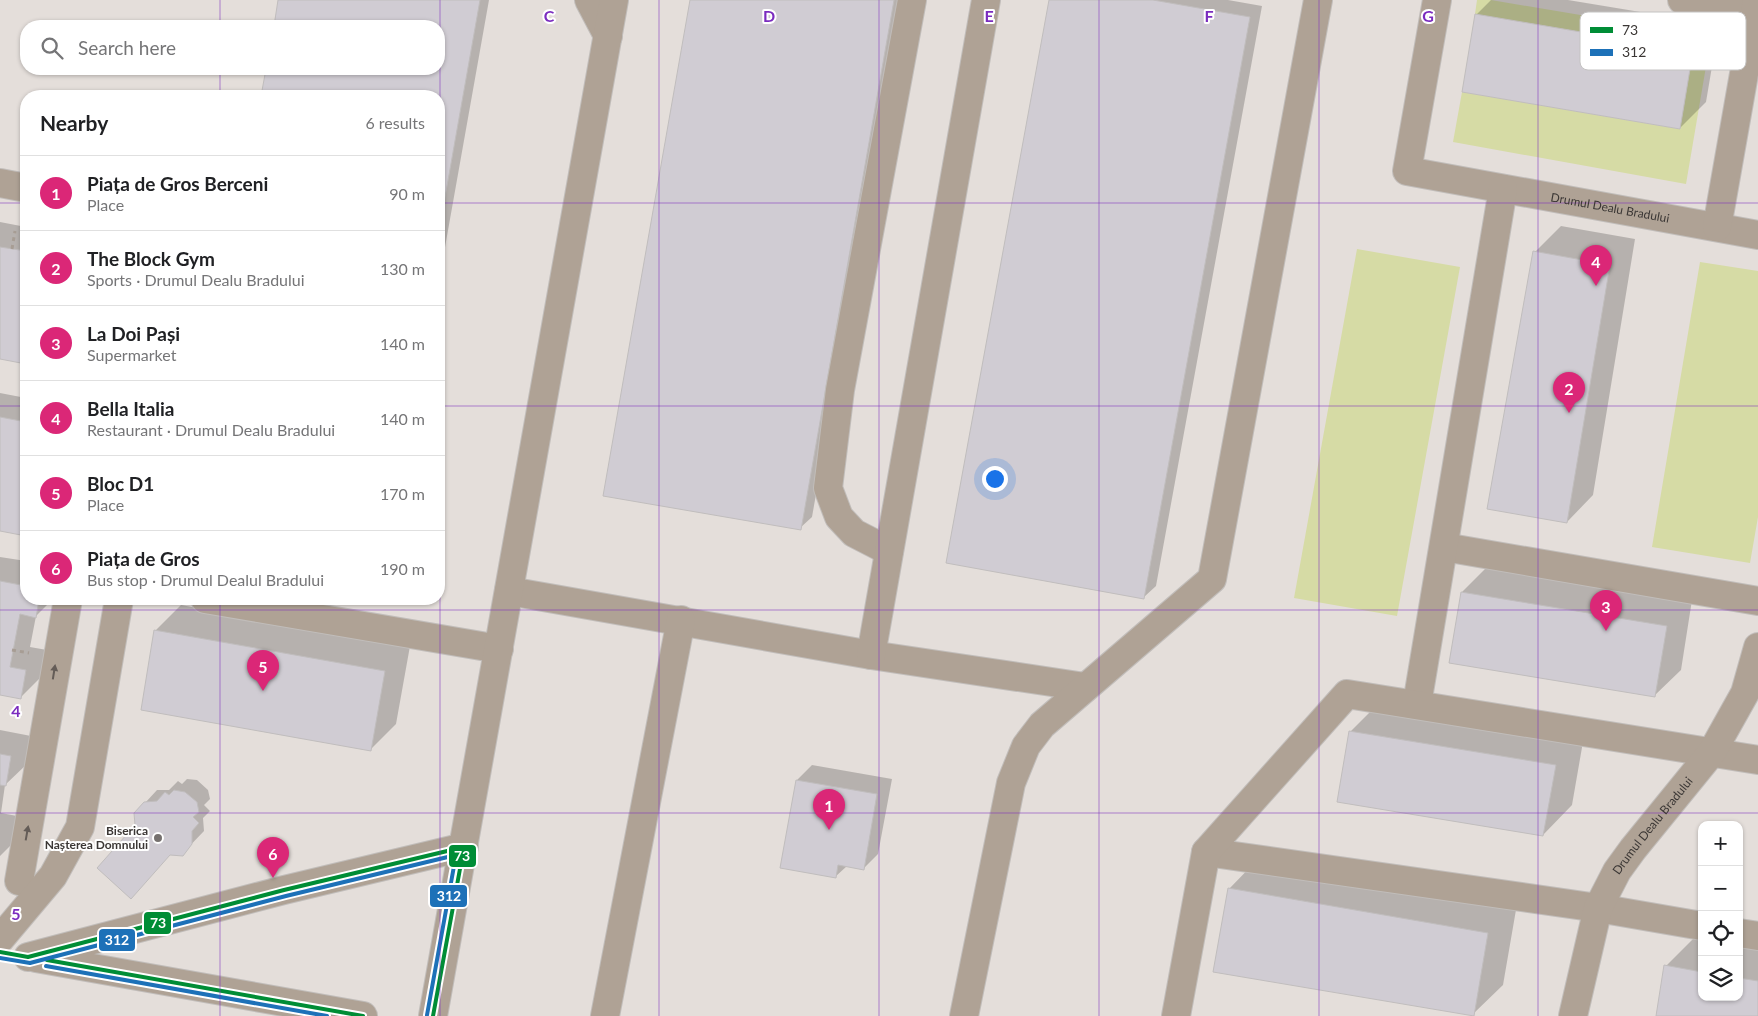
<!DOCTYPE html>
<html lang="en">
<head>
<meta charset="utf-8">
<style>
  :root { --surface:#fff; --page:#f2f2f2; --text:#202124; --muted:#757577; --line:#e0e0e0; --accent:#db2777 }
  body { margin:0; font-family:Lato,sans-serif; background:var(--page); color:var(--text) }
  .controls { position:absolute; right:15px; bottom:15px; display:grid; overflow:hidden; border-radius:10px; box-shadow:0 1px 4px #0004 }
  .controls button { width:45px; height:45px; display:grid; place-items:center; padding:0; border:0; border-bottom:1px solid var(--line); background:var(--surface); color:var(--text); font:25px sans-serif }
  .you { position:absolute; left:994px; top:478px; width:18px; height:18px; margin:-12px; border:4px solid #fff; border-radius:50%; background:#1a73e8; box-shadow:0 0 0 8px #1a73e833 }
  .badge { display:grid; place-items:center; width:32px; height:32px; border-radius:50%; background:var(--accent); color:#fff; font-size:16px; font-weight:700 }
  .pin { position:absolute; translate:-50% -41px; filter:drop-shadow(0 1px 2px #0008) }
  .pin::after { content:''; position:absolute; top:26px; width:18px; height:15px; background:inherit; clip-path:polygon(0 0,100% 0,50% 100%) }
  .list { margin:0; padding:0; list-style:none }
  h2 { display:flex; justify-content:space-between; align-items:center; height:65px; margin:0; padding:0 20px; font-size:21px }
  h2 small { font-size:16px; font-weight:400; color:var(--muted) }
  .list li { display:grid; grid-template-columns:32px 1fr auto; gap:15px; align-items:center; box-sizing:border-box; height:75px; padding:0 20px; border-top:1px solid var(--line) }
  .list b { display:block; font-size:19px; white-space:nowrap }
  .list p { margin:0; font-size:16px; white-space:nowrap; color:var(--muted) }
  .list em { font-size:16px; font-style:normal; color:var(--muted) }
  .icon { flex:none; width:28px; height:28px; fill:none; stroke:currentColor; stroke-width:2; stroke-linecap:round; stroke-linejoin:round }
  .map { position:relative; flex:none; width:1758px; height:1016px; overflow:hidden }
  .search { position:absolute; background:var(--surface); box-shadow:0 1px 4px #0004; left:20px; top:20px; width:425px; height:55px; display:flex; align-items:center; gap:12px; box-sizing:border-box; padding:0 18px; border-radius:20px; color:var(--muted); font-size:19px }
  .panel { position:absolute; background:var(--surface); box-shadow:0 1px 4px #0004; left:20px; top:90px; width:425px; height:515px; border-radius:20px }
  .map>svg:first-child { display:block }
  .green { fill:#d6dba5 }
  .shadow { fill:#0003 }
  .building { fill:#d0ccd3; stroke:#c0bdbd }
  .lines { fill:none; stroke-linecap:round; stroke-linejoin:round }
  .minor-casing { stroke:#c1bdba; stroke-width:30 }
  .path { stroke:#a79d94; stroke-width:3; stroke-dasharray:4 4; stroke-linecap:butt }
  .minor { stroke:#afa295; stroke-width:28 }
  .bus-1-casing { stroke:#fff; stroke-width:8 }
  .bus-2-casing { stroke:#fff; stroke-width:8 }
  .bus-1 { stroke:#008d36; stroke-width:4 }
  .bus-2 { stroke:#1d71b8; stroke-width:4 }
  .oneway { fill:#645c57 }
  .grid { fill:none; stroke:#7b2cbf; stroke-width:1; stroke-opacity:0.55 }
  .poi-dot { fill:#76716f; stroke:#fff; stroke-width:2 }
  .labels { text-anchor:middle; stroke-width:4; stroke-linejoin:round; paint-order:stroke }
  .street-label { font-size:12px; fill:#3b3735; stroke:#fff }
  .poi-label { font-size:12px; font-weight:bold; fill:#3b3735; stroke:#fff; text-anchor:end }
  .key { fill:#fff; stroke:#c4c3c2; stroke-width:1 }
  .key-label { font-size:14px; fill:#3b3735 }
  .grid-label { font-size:16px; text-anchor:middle; font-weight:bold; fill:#7b2cbf; stroke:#fff; stroke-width:4; stroke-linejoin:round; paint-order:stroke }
  .line-badge { stroke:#fff; stroke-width:2 }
  .badge-label { font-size:14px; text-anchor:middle; font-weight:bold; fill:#fff }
</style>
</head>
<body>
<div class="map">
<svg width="1758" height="1016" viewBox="0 0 1758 1016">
  <rect width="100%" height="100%" fill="#e4deda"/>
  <path class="green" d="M1477,0H1491L1711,37L1686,184L1453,142L1462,92L1680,129L1693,51L1475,14Z
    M1357,249L1460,267L1397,616L1294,598Z
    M1700,262L1758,271V517L1750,563L1652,547Z"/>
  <path class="shadow" d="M279,0H489L439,281V96H262L267,69H439V26H275Z
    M691,0H903L812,517L800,528Z
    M1050,0H1228L1262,6L1156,586L1144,597Z
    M1491,0H1568L1719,25L1706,102L1680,128L1476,15Z
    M0,222L26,227V362L0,358Z
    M1561,226L1635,239L1593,495L1567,522L1535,252Z
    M0,393L26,398V534L0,530Z
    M0,557L26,561V599H53L36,616L30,647L47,650L42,676L21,697L0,693Z
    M1488,566L1692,600L1681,670L1654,696L1462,592Z
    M181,605L410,646L396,724L370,750L155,631Z
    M1380,702L1584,736L1572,805L1543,835L1351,731Z
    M0,730L31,736L27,764L5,785L1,813L17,816L12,844L0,856Z
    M812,765L892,779L878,854L863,869L847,866L835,877L797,780Z
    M187,779L197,780L208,790L210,799L204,805L210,811L203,818L204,831L182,854L137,826L145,803L157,790H169L178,781L182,784Z
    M1258,859L1517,904L1503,985L1473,1014L1229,889Z
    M1695,937L1702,938V997H1739V944L1758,947V1016H1657L1666,966Z"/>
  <path class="building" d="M278,0H480L439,231V96H261L266,69H439V26H274Z
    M690,0H894L801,530L603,496Z
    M1049,0H1153L1250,17L1144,599L946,563Z
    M1475,14L1693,51L1680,129L1462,92Z
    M0,247L26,251V364L0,359Z
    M1533,251L1610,265L1567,523L1487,509Z
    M0,417L26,422V536L0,531Z
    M0,581L26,586V599H39L36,618L20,614L10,667L26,670L21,699L0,695Z
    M1461,592L1667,626L1655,697L1449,663Z
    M154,630L385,671L371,751L141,710Z
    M1349,731L1556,765L1543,836L1337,802Z
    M0,754L11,756L6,786L0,785Z
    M796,780L877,794L864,870L838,865L836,878L780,868Z
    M174,790L185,792L197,802L199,812L193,817L199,823L192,831V844L183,856L170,855L131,899L97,868L135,825L134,813L144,802L157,801L165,792L169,795Z
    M1228,888L1488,933L1474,1016L1213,972Z
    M1664,965L1702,972V997H1739V978L1758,981V1016H1656Z"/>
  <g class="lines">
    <g class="minor-casing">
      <g id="minor">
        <path d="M589,0L608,36"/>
        <path id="s1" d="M1437,0L1407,171L1758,235"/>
        <path d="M1682,0L1755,13"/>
        <path d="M0,183L26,188"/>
        <path d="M1717,227L1757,0"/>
        <path d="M1444,547L1758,601"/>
        <path d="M889,551L854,533L839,517L828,488L840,390L912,0"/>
        <path d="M509,591L871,655L1085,687"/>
        <path d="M205,599L499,649"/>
        <path d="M871,655L986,0"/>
        <path d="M1417,704L1503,189"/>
        <path d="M1206,852L1598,908L1702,926"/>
        <path d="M19,881L68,599"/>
        <path d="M1739,933L1758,936"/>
        <path d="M0,939L53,876L80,827L119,599"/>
        <path d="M28,957L284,890L464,847"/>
        <path d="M36,958L363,1016"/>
        <path d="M433,1016L614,0"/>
        <path d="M605,1016L681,620"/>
        <path d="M964,1016L1011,783L1026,746L1042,725L1212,579L1318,0"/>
        <path d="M1176,1016L1206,852L1347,694L1758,760"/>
        <path id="s2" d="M1573,1016L1598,908L1617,871L1633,849L1712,752L1745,693L1758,647"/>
      </g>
    </g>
    <path class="path" d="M12,249L15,231
      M12,650L29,653"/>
    <use href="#minor" class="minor"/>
    <g class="bus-1-casing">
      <path id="bus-1" d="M0,952L28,957L284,890L464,847L433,1016
        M47,960L363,1016"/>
    </g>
    <g class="bus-2-casing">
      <path id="bus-2" d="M0,958L30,963L286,896L456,855L427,1015
        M46,966L327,1016"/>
    </g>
    <use href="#bus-1" class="bus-1"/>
    <use href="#bus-2" class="bus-2"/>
  </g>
  <defs><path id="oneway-solid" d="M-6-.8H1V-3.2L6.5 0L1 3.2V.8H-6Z" transform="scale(1.25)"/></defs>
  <g class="oneway">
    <use href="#oneway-solid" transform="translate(54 672) rotate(-81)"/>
    <use href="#oneway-solid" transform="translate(27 833) rotate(-80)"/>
  </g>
  <path class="grid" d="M220,0V26M440,0V1016M659,0V1016M879,0V1016M1099,0V1016M1319,0V1016M1538,0V1016M220,69V96M0,203H26M439,203H1758M0,406H26M439,406H1758M220,599V1016M0,610H1758M0,813H1758"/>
  <circle class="poi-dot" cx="158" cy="838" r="5"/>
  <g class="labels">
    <g class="street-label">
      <text dy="4" stroke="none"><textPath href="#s1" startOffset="380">Drumul Dealu Bradului</textPath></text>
      <text dy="4" stroke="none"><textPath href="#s2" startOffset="210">Drumul Dealu Bradului</textPath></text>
    </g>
    <g class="poi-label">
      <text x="148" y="835">Biserica<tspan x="148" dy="14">Nașterea Domnului</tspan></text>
    </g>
  </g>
  <rect x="1580" y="12" width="166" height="58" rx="8" class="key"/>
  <rect x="1590" y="27" width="23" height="6" fill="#008d36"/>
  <rect x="1590" y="49" width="23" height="7" fill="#1d71b8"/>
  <g class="key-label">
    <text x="1622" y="35">73</text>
    <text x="1622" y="57">312</text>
  </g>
  <g class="grid-label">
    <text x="549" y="22">C</text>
    <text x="769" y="22">D</text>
    <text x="989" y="22">E</text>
    <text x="1209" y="22">F</text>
    <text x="1428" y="22">G</text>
    <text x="16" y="717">4</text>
    <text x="16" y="920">5</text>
  </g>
  <g class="line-badge">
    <rect x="448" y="844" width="29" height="24" rx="5" fill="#008d36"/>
    <rect x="429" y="884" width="39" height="24" rx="5" fill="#1d71b8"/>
    <rect x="143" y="911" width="29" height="24" rx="5" fill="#008d36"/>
    <rect x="98" y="928" width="38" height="24" rx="5" fill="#1d71b8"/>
  </g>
  <g class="badge-label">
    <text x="462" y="861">73</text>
    <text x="449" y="901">312</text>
    <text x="158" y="928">73</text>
    <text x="117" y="945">312</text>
  </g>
</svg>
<div class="controls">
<button>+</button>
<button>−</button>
<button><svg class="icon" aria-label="locate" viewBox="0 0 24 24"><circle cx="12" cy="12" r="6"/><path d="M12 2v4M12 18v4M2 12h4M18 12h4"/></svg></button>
<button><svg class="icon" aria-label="layers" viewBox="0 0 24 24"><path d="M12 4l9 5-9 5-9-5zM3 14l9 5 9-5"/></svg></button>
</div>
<div class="you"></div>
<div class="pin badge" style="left:829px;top:830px">1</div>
<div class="pin badge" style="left:1569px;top:413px">2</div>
<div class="pin badge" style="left:1606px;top:631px">3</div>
<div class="pin badge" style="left:1596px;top:286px">4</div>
<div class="pin badge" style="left:263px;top:691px">5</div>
<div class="pin badge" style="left:273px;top:878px">6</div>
<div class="search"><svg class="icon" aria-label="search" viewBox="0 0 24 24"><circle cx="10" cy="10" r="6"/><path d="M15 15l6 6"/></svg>Search here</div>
<section class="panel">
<h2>Nearby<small>6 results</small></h2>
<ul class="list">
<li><span class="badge">1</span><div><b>Piața de Gros Berceni</b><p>Place</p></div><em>90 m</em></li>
<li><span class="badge">2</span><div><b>The Block Gym</b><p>Sports · Drumul Dealu Bradului</p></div><em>130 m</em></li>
<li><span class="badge">3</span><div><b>La Doi Pași</b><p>Supermarket</p></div><em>140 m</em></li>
<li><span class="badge">4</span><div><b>Bella Italia</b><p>Restaurant · Drumul Dealu Bradului</p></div><em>140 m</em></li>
<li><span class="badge">5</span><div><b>Bloc D1</b><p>Place</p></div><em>170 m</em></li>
<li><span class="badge">6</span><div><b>Piața de Gros</b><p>Bus stop · Drumul Dealul Bradului</p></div><em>190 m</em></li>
</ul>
</section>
</div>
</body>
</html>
